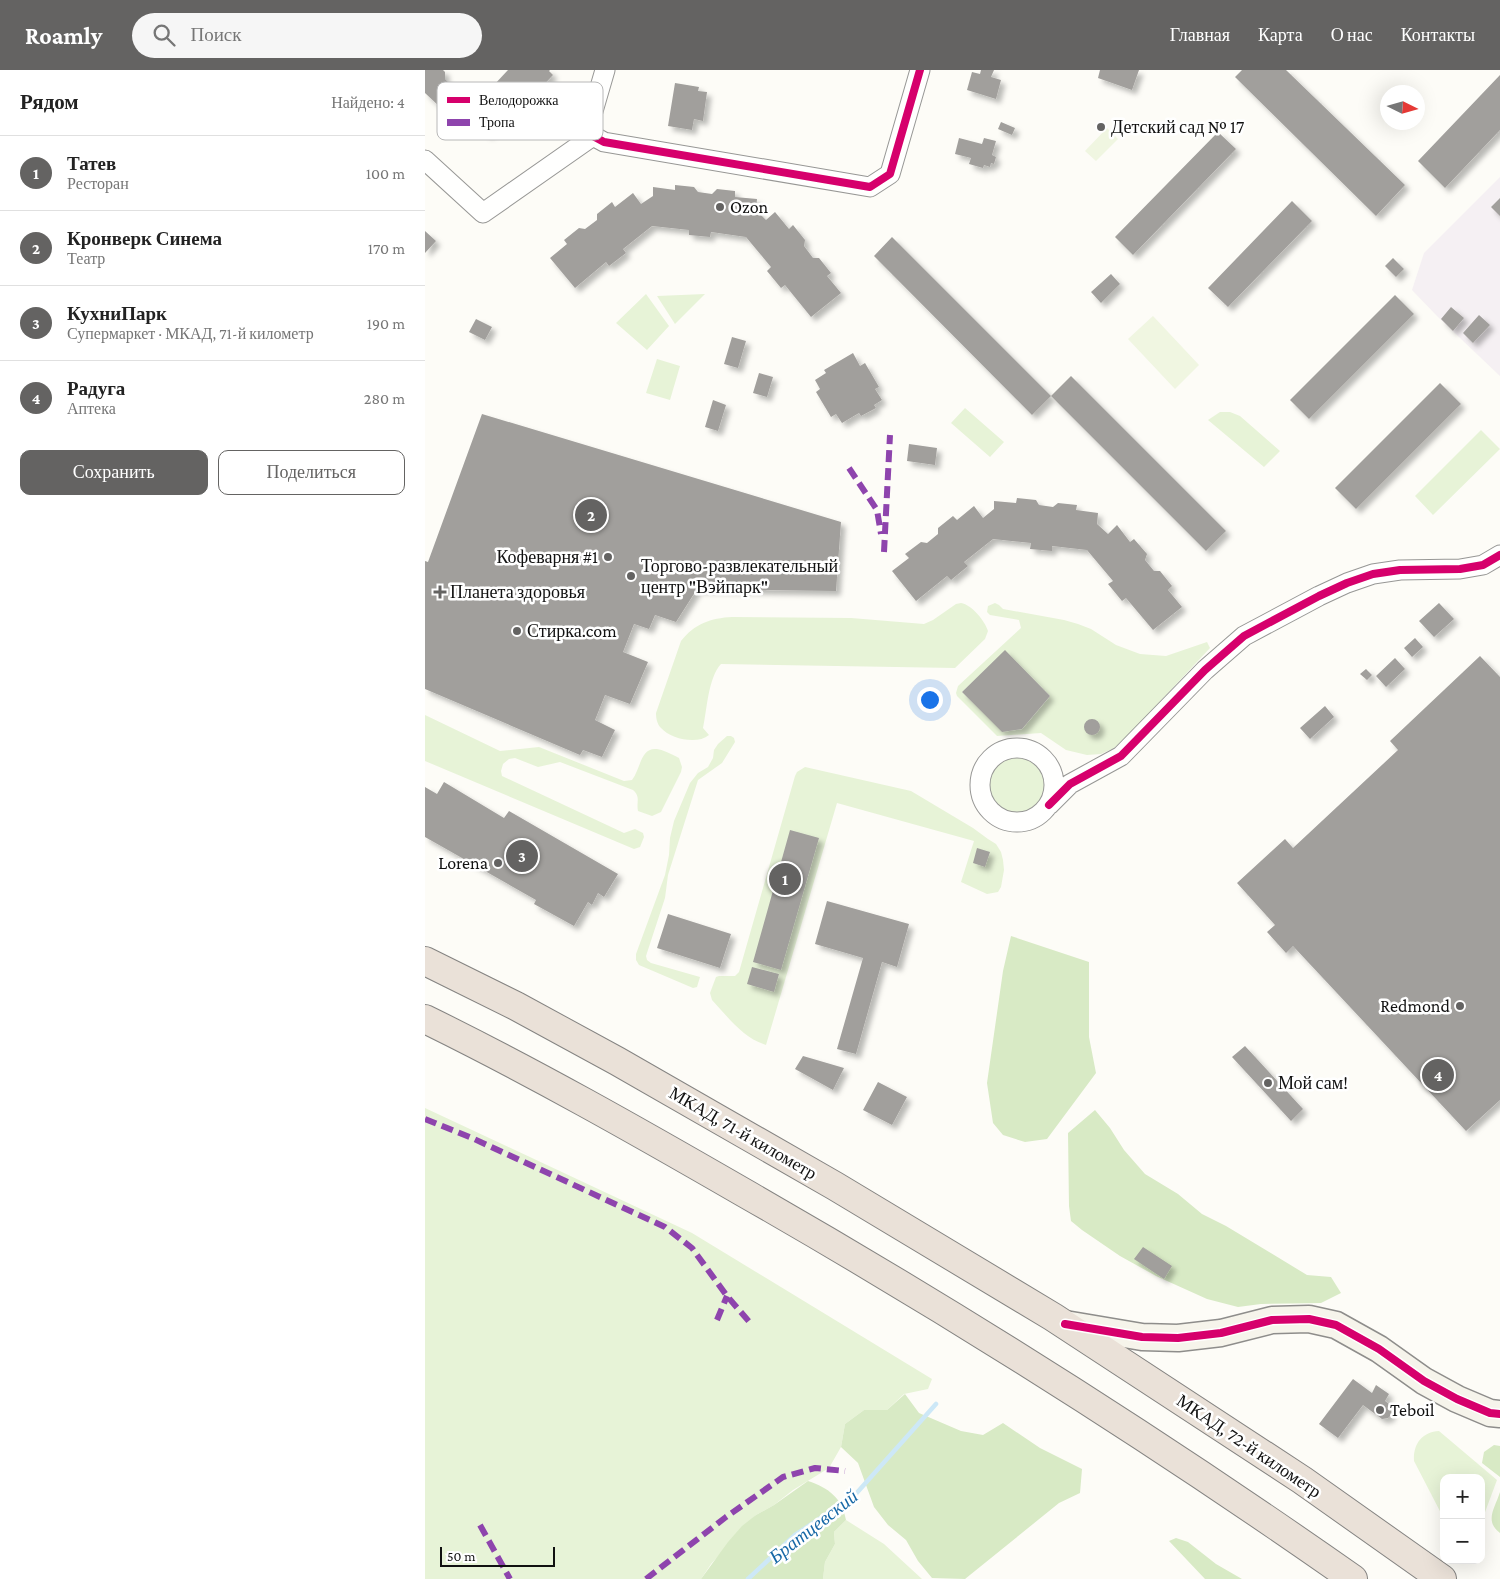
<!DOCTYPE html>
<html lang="ru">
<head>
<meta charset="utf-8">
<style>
  :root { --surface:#fff; --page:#f6f6f6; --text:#222; --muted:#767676; --line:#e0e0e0; --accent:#646362 }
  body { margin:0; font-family:"Crimson Pro",serif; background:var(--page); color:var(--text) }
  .controls { position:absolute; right:15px; bottom:15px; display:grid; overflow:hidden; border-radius:10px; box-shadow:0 5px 20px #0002 }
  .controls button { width:45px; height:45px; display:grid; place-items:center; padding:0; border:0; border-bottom:1px solid var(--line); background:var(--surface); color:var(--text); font:25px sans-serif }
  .compass { position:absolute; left:955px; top:15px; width:45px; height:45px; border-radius:50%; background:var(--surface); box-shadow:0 5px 20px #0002; rotate:95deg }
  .scale { position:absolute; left:15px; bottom:12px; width:115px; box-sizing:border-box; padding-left:5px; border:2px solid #111; border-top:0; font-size:14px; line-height:18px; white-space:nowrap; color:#111; -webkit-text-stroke:4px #fff; paint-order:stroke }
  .you { position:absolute; left:504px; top:629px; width:18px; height:18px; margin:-12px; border:4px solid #fff; border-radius:50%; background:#1a73e8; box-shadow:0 0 0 8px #1a73e833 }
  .badge { display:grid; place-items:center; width:32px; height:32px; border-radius:50%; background:var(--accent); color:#fff; font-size:16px; font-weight:700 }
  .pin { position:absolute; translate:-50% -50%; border:2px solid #fff; box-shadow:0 1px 5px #0006 }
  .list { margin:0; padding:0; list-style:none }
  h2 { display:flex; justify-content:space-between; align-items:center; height:65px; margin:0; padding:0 20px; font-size:21px }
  h2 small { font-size:16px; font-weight:400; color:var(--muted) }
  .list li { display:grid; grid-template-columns:32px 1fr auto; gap:15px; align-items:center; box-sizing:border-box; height:75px; padding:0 20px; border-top:1px solid var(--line) }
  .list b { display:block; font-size:19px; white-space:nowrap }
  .list p { margin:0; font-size:16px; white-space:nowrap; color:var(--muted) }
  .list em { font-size:16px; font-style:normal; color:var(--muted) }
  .actions { display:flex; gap:10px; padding:15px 20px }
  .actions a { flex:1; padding:11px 0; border:1px solid var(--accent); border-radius:10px; text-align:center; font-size:18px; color:var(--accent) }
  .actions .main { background:var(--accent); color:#fff }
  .icon { flex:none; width:28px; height:28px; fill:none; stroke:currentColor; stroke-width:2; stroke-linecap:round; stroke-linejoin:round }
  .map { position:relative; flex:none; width:1075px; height:1509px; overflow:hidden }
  header { display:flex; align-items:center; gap:30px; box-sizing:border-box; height:70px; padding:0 25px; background:var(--accent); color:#fff }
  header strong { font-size:24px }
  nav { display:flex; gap:28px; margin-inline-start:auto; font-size:18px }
  .search { width:350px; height:45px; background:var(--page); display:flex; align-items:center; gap:12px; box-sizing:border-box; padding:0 18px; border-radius:28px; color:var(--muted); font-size:19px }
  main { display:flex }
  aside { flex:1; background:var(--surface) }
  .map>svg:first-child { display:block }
  .industrial { fill:#f5f0f3 }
  .green { fill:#e7f3d7; fill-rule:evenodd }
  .forest { fill:#d8eac5 }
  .pitch { fill:#f0f6e1 }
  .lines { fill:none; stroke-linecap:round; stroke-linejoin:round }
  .stream { stroke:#cde8f7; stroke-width:4.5 }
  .building { fill:#a19f9c; filter:url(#shadow) }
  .street-casing { stroke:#979795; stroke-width:21 }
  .secondary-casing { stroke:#8e8d8b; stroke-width:29 }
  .highway-casing { stroke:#858482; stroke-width:30 }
  .street { stroke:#fffffe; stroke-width:19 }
  .secondary { stroke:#f6f4eb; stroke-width:26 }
  .highway { stroke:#eae1d8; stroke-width:28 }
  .quiet { stroke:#8e44ad; stroke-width:6; stroke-dasharray:12 6; stroke-linecap:butt }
  .cycleway-casing { stroke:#fff; stroke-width:11 }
  .cycleway { stroke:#d6006c; stroke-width:8 }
  .poi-dot { fill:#646362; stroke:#fff; stroke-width:2 }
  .labels { text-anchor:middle; stroke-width:5; stroke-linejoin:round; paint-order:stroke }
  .poi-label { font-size:18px; fill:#111; stroke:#fff; text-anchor:start }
  .street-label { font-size:18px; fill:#111; stroke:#fff }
  .water-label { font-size:19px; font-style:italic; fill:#1768a6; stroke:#fff }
  .key { fill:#fff; stroke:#b8b8b8; stroke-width:1 }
  .key-label { font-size:14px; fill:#111 }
</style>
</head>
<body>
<header>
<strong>Roamly</strong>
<div class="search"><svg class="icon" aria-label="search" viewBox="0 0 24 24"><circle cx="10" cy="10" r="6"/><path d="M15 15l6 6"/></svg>Поиск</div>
<nav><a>Главная</a><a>Карта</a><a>О нас</a><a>Контакты</a></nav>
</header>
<main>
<aside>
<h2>Рядом<small>Найдено: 4</small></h2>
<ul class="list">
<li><span class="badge">1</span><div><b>Татев</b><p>Ресторан</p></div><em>100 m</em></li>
<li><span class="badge">2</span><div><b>Кронверк Синема</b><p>Театр</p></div><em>170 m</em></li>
<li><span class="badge">3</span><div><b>КухниПарк</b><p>Супермаркет · МКАД, 71-й километр</p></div><em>190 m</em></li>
<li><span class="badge">4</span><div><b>Радуга</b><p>Аптека</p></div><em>280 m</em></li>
</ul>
<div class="actions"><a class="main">Сохранить</a><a>Поделиться</a></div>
</aside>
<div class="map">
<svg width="1075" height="1509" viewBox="0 0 1075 1509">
  <defs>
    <filter id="shadow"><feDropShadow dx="4.5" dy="4.5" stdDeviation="2.5" flood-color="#0004"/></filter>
  </defs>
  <rect width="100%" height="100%" fill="#fdfcf7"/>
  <path class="industrial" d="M1075,107V306L1013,247L987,220L999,183Z"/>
  <path class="green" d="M221,224L244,256L222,280L191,253Z
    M280,224L250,254L232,226Z
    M232,289L255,296L245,330L221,323Z
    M540,338L579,372L565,387L526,353Z
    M795,342H805L815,346L855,381L839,397L783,350Z
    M1056,360L1075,379L1008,445L990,426Z
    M536,533C547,535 560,551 563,561L560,569L530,598L296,594C283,608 282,640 278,658L284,665C272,675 246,669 236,658C232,654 231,648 231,643L256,571C269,554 286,548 307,547L426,548L499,554L508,550L531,534Z
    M570,533L574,535L578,539L639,550L653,554L666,559L691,575L715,584L741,586L782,572L785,578L700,669L689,678L676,684L662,685L641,680L616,663L572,666L532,626L531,623L533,616L596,558L594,550L565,545L562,542L563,536ZM580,581L625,626L597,659L577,661L537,622Z
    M0,645L75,681L114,677L199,711L207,710C217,697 215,672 239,681C244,683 249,685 254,688L257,697L256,702L236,742L227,746L213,741C211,732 216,727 208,720L135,692L113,697L90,688L84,689L78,694L76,701L77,706L199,763L210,759L218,763L219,767L215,777L209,779L0,691Z
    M302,666H306L309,668L310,672L297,693L273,710L243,805L240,828L221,886L222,890L226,893L275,907L272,917L268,918L214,895L211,890V884L240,805L244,785L245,768L249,751L265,713L273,703L283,697L288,688L289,680L293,674Z
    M563 715a28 28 0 1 1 56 0a28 28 0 1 1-56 0Z
    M380,697L486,721L548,758L563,769L571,774L576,782L578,790L579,800L576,817L573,822L562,824L536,812L549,771L412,733L341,975C318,968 303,947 287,930L285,923L291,907L294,906H310L314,902L370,706L372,702Z
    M0,1038L267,1163L507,1309L503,1319L479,1324L462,1340H439L420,1354L416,1377L404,1398L368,1420L349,1435L331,1445L286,1494L276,1509H0Z
    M1014,1361L1072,1410L1056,1453V1408H1019V1449L989,1391C988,1374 997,1362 1014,1361Z
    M421,1450L459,1474L497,1509H398L400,1492L410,1474L409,1462Z"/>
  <path class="forest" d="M586,866L664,892V967L671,1003L622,1069L600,1072L578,1065L568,1053L562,1013L578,901Z
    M670,1040L685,1058L699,1080L720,1104L753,1124L777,1144L801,1156L882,1205L906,1207L916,1223L896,1233L836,1234L813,1237L782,1229L731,1206L695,1186L657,1160L646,1151L644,1136L643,1063Z
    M480,1324L494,1343L536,1361L558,1365L578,1353L615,1378L657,1399L655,1423L634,1433L540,1509L507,1508L493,1491L481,1470L463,1455L449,1437L433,1393L416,1377L420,1354L439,1340H462Z
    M1069,1375L1075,1376V1407L1057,1393L1059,1382Z
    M383,1411C404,1418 417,1428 421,1450L409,1462L410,1474L400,1492L398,1509H276L303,1472L317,1456L331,1445L349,1435Z
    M1075,1422V1463C1059,1451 1070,1438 1075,1422Z
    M751,1468L763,1472L791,1494L817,1509H780L744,1471Z"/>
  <path class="pitch" d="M682,58L693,69L671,91L660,81Z
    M728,246L774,295L750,319L703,269Z"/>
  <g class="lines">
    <path class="stream" d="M323,1509L370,1465L429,1426L511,1334"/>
  </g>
  <path class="building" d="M0,0H18L20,2V9L27,16L31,12L53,32L61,23L62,16H68L83,0H125L124,1L128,5L113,21L109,17L105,21L96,23L91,29L90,37L63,65L43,46L34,56L23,46L14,45L15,37L0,23Z
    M556,0H569L566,7L576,10L571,29L542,20L547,2L555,4Z
    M675,0H714L707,20L673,8Z
    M817,0H861L980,115L951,146L810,7Z
    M1075,5V60L1020,118L993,91Z
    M250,13L274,17L273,21L282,22L278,51L269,49L267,60L243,56Z
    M576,52L590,58L587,65L573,59Z
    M793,62L811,79L708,185L690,167Z
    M534,68L557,74L559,68L571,71L567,85L571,87L569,94L566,93L565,97L559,95L558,98L544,94L546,88L530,84Z
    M250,115L269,117L273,122L287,124L292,119L310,121V127L332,129L331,140L341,150L350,142L364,159L368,155L380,170L379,176L388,188H394L406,203L402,206L416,223L386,247L360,215L356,218L342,201L346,197L321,167L286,162L285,167L264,165V160L227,156L198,179L201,183L184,196L181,192L150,218L125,188L142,174L139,170L154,158L160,159L172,150V144L187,132L190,137L208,123L216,134L228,126V117L250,120Z
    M1075,128V146L1066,137Z
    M867,131L887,151L803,237L783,218Z
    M0,161L11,171L0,183Z
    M467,167L626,326L646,306L801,461L781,481L626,326L607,345L449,186Z
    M968,188L979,199L971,207L960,196Z
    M686,204L695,214L676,233L666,222Z
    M970,225L989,244L884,349L865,330Z
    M1026,237L1039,248L1028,261L1016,249Z
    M1054,245L1065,255L1048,273L1038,263Z
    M51,249L67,257L60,270L44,262Z
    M307,267L321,271L313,298L299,294Z
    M428,283L435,296L440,293L454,317L450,319L457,330L449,335L451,338L436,346L434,343L417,353L411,344L406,347L391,322L395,319L390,310L401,303L399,300Z
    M334,303L348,307L342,327L328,323Z
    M1015,313L1036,334L931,439L910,418Z
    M288,330L301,335L293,361L280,357Z
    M57,344L416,452L411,521L272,519L251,552L230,545L224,559L209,554L198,582L223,592L205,634L180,625L170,650L190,660L177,687L158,680L155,685L0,619V491L3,492Z
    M484,374L512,378L510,395L482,391Z
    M592,428L611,430L614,435L628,437L633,433L652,435L651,440L673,443L672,454L683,464L692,455L705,472L709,469L722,484L720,490L729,501H735L747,516L743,520L757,537L728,560L701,528L697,531L683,514L688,511L662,480L627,476V481L605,479L606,473L568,469L539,492L543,496L526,510L522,506L491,531L467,501L484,488L480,484L496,472L502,473L513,464V458L528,446L532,450L549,436L558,448L569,439V431L591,433Z
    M1014,533L1029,549L1009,567L994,551Z
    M990,568L998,577L987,587L979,578Z
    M580,580L625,626L597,659L577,662L537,622Z
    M1055,586L1075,607V1030L1041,1061L868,876L861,883L842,862L850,855L812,813L860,769L868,778L973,680L965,671Z
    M970,588L980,599L961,617L951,606Z
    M941,599L947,605L942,610L935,604Z
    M900,636L909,647L885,669L875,658Z
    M659 657a8 8 0 1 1 16 0a8 8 0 1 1-16 0Z
    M19,712L79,748L84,741L193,804L179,827L173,823L167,835L163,832L149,856L109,834L111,830L0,767V717L12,724Z
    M365,760L394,768L356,900L328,892Z
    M552,778L565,782L560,797L548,793Z
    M402,831L484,854L472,897L457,892L431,984L412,979L438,888L390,874Z
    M243,844L306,864L295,898L232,878Z
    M327,897L354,904L349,922L322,914Z
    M820,976L878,1039L866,1051L807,987Z
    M378,986L419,998L408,1020L370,999Z
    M453,1012L482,1027L467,1055L438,1040Z
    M718,1177L747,1196L739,1209L709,1189Z
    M928,1309L947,1323L951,1315L964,1324L960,1331L967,1336L966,1345L963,1348L957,1349L938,1335L913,1368L894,1354Z"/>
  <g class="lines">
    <g class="street-casing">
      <path id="street" d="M168,66L179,72L445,117L465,104L495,0
        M168,66L166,48L180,0
        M0,90L58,143L168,66
        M555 715a37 37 0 1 1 74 0a37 37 0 1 1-74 0Z
        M624,735L645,714L696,686L780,600L819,566L894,526L922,513L948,504L975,500L1035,499L1058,495L1075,485"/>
    </g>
    <g class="secondary-casing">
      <path id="secondary" d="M640,1254L717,1267L753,1268L796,1263L847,1250L884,1249L911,1255L954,1279L999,1311L1032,1329L1065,1343L1075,1344"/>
    </g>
    <g class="highway-casing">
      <path id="highway" d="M0,891L91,936L192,991L410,1116L628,1247L877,1410L1017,1509
        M0,949C108,1002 212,1061 316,1121C526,1241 730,1370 928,1509"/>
    </g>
    <use href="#street" class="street"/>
    <use href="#secondary" class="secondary"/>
    <use href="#highway" class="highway"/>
    <path class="quiet" d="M424,398L452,440L456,464
      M459,482L465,365
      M0,1049L47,1068L240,1157L267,1178L302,1226L327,1255
      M292,1250L302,1226
      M55,1455L85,1509
      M221,1509L301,1447L358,1407L390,1398L420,1401"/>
    <g class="cycleway-casing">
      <path id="cycleway" d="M168,66L179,72L445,117L465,104L495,0
        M624,735L645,714L696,686L780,600L819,566L894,526L922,513L948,504L975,500L1035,499L1058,495L1075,485
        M640,1254L717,1267L753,1268L796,1263L847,1250L884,1249L911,1255L954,1279L999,1311L1032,1329L1065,1343L1075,1344"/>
    </g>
    <use href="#cycleway" class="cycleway"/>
  </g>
  <g class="poi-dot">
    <circle cx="676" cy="57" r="5"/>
    <circle cx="295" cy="137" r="5"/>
    <circle cx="183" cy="487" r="5"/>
    <circle cx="206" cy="506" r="5"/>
    <path d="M12.5 514.5h5v5h5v5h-5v5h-5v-5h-5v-5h5z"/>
    <circle cx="92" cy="561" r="5"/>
    <circle cx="73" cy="793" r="5"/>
    <circle cx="1035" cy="936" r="5"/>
    <circle cx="843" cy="1013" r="5"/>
    <circle cx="955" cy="1340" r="5"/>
  </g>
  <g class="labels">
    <g class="poi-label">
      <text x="686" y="63">Детский сад № 17</text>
      <text x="305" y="143">Ozon</text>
      <text x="173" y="493" text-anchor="end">Кофеварня #1</text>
      <text x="216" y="502">Торгово-развлекательный<tspan x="216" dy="21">центр "Вэйпарк"</tspan></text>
      <text x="25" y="528">Планета здоровья</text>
      <text x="102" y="567">Стирка.com</text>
      <text x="63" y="799" text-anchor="end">Lorena</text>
      <text x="1025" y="942" text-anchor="end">Redmond</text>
      <text x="853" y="1019">Мой сам!</text>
      <text x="965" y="1346">Teboil</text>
    </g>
    <g class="street-label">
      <text transform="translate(318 1063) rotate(30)" y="6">МКАД, 71-й километр</text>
      <text transform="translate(824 1376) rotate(34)" y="6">МКАД, 72-й километр</text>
    </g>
    <g class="water-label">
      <text transform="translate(388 1456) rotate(-38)" y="7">Братцевский</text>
    </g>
  </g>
  <rect x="12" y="12" width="166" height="58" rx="8" class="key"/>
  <rect x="22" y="27" width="23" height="6" fill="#d6006c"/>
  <rect x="22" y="49" width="23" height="7" fill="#8e44ad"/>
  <g class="key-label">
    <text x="54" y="35">Велодорожка</text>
    <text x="54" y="57">Тропа</text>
  </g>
</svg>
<div class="controls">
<button>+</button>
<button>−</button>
</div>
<svg class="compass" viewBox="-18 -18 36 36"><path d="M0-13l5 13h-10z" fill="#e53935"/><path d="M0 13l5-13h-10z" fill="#767676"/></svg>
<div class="scale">50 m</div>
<div class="you"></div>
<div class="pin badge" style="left:360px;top:809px">1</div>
<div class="pin badge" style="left:166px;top:445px">2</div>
<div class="pin badge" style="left:97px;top:786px">3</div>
<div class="pin badge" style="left:1013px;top:1005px">4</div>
</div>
</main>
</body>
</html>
